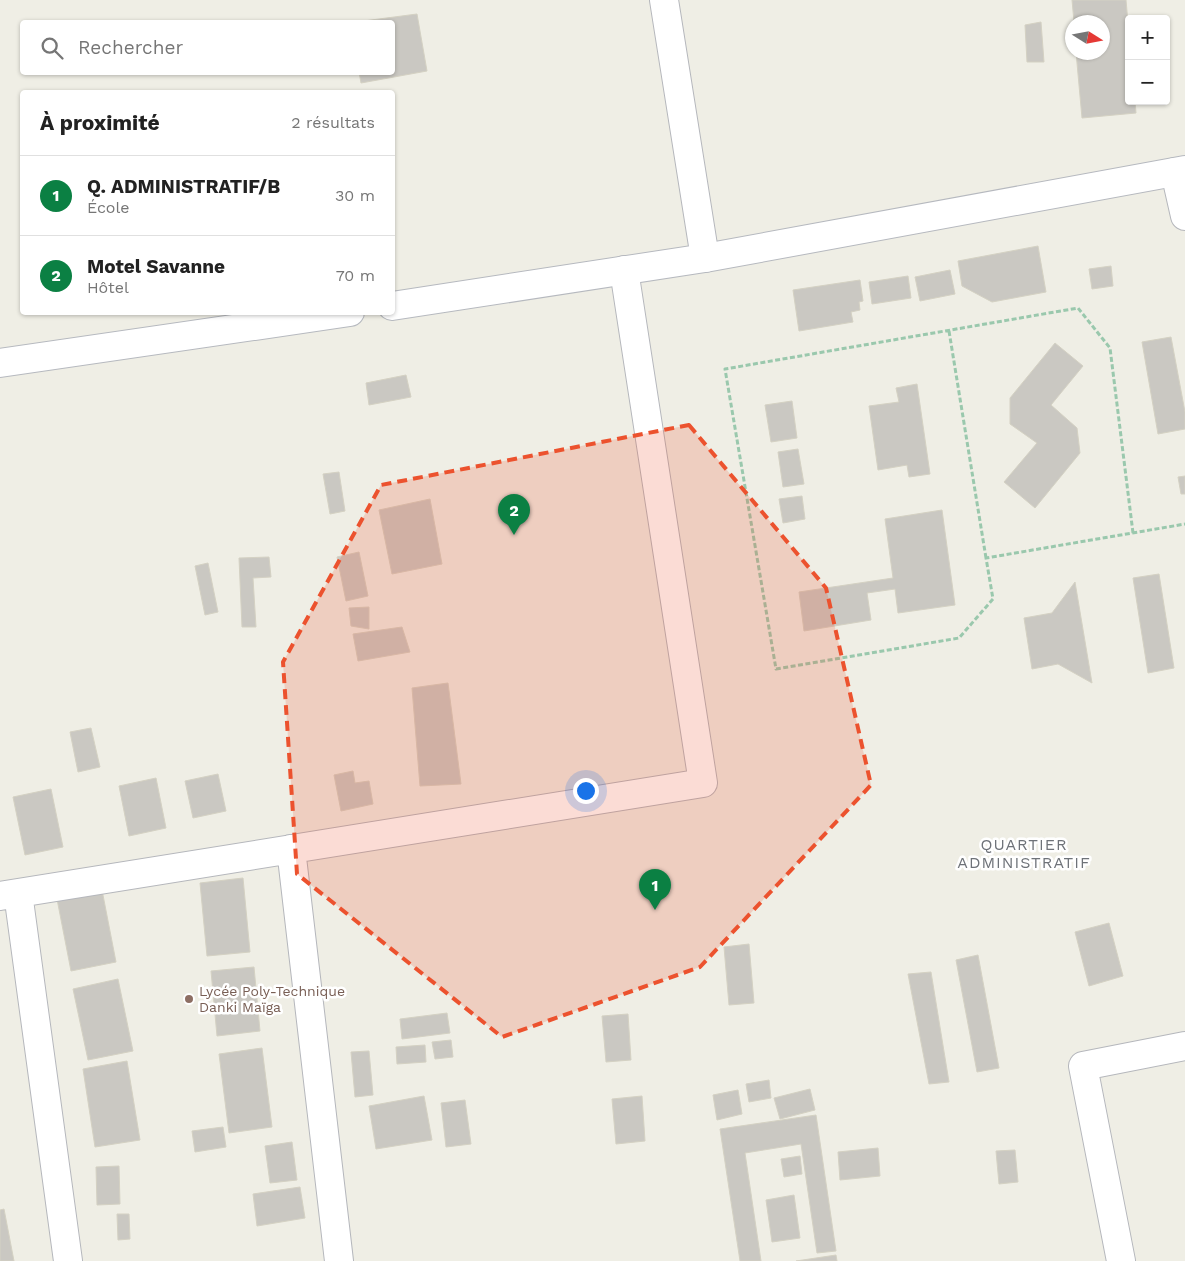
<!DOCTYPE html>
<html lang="fr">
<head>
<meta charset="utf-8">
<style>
  :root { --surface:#fff; --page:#f2f2f2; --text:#222; --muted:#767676; --line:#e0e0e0; --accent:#0b8043 }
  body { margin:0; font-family:"Work Sans",sans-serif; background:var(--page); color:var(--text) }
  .controls { position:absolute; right:15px; top:15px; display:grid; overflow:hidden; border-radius:5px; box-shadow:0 1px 4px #0004 }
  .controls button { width:45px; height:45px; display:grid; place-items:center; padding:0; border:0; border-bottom:1px solid var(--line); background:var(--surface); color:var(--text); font:25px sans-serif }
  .compass { position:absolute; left:1065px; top:15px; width:45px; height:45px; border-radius:50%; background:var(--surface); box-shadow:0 1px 4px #0004; rotate:101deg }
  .you { position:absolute; left:585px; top:790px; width:18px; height:18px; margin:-12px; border:4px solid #fff; border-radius:50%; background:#1a73e8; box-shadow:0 0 0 8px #1a73e833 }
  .badge { display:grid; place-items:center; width:32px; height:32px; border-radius:50%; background:var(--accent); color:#fff; font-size:16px; font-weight:700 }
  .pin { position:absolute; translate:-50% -41px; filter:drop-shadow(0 1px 2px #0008) }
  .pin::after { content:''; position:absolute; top:26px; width:18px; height:15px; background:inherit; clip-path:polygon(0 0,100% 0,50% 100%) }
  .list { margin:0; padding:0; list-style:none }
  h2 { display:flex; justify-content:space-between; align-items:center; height:65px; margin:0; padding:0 20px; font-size:21px }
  h2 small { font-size:16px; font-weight:400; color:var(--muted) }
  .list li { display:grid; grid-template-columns:32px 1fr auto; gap:15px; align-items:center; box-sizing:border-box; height:80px; padding:0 20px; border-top:1px solid var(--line) }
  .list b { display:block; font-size:19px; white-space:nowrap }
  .list p { margin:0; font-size:16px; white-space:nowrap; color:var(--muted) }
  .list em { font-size:16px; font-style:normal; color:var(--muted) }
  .icon { flex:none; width:28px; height:28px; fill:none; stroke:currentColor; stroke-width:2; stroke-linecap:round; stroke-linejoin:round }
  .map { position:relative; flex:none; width:1185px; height:1261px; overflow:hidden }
  .search { position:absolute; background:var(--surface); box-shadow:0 1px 4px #0004; left:20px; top:20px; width:375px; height:55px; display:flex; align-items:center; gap:12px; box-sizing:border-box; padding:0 18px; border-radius:5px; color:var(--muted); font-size:19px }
  .panel { position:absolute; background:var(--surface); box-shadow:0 1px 4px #0004; left:20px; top:90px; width:375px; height:225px; border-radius:5px }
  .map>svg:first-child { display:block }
  .building { fill:#cac8c2; stroke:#d4d1c3 }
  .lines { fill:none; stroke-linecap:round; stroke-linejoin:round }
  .street-casing { stroke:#b5b7bc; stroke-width:30 }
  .secondary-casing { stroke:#b6b9bf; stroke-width:30 }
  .path { stroke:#9ac8ad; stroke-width:3; stroke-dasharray:5 2.5; stroke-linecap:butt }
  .street { stroke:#fff; stroke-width:28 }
  .secondary { stroke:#fff; stroke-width:28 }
  .marked { fill:#ec522e; fill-opacity:0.2; stroke:#ec522e; stroke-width:4; stroke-dasharray:10 6; stroke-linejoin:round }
  .education-dot { fill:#8d6e63; stroke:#fff; stroke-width:2 }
  .labels { text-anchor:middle; stroke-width:5; stroke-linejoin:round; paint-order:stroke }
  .education-label { font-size:14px; fill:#785e54; stroke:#fff; text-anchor:start }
  .quarter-label { font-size:16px; letter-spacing:1px; fill:#6e7278; stroke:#fff }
</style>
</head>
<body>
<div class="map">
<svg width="1185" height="1261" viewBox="0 0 1185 1261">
  <rect width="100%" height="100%" fill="#efeee5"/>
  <path class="building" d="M1072,0H1126L1129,34V101H1135L1136,113L1082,118L1076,52H1102V22H1074Z
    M417,14L427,71L361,83L359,72H392V22H356Z
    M1041,22L1044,62H1027L1025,25Z
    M1038,246L1046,292L992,302L962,286L958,261Z
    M1111,266L1113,286L1092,289L1089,269Z
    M950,270L955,294L920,301L915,277Z
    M908,276L911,298L872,304L869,282Z
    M860,280L863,301L859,302L860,310L851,312L853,322L799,331L793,290Z
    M1171,337L1185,412V429L1158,434L1142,342Z
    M1055,343L1083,366L1051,405L1077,428L1080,453L1035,508L1004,482L1037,443L1010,424V398Z
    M406,375L411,397L369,405L366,383Z
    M917,384L930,474L909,477L907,465L878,470L869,406L899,402L896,388Z
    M792,401L797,438L771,442L765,405Z
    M798,449L804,484L783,487L778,452Z
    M339,472L345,511L330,514L323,474Z
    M1185,476V494H1181L1178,477Z
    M802,496L805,519L783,523L779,499Z
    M430,499L442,564L392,574L379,510Z
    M942,510L955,605L898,613L895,589L867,593L871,620L804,631L799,592L893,578L885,519Z
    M359,552L368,596L346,601L337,557Z
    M269,557L271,577L253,578L256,627H242L239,558Z
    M208,563L218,612L205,615L195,566Z
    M1159,574L1174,668L1148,673L1133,578Z
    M1075,582L1092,683L1058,664L1032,669L1024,618L1052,613Z
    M369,607V629L351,626L349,608Z
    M402,627L410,652L358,661L353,634Z
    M448,683L461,784L420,786L412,688Z
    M91,728L100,767L78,772L70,732Z
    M353,771L355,783L369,781L373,804L341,811L334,775Z
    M218,774L226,811L193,818L185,781Z
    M156,778L166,828L129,836L119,786Z
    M51,789L63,847L25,855L13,797Z
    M243,878L250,952L207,956L200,883Z
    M102,890L116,962L71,971L57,899Z
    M1109,923L1123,976L1089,986L1075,932Z
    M749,944L754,1003L729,1005L724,947Z
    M978,955L999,1068L977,1072L956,960Z
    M254,967L260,1031L217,1036L211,971Z
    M931,972L949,1082L929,1084L908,974Z
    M118,979L133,1051L88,1060L73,989Z
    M447,1013L450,1033L402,1039L400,1019Z
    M628,1014L631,1060L606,1062L602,1016Z
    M451,1040L453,1057L435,1059L432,1042Z
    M425,1045L426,1062L397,1064L396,1047Z
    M262,1048L272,1127L229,1133L219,1054Z
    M369,1051L373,1095L355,1097L351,1052Z
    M127,1061L140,1140L95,1147L83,1069Z
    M769,1080L771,1098L749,1102L746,1084Z
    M810,1089L815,1110L780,1119L774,1098Z
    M738,1090L742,1114L717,1120L713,1095Z
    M424,1096L432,1140L376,1149L369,1106Z
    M642,1096L645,1141L616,1144L612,1099Z
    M465,1100L471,1144L446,1147L441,1103Z
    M816,1115L836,1251L817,1253L801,1144L745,1153L761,1261H740L720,1129Z
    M223,1127L226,1147L195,1152L192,1131Z
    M292,1142L297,1180L270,1183L265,1146Z
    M878,1148L880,1176L840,1180L838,1152Z
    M1015,1150L1018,1182L999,1184L996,1151Z
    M800,1156L802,1174L784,1177L781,1159Z
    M119,1166L120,1204L97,1205L96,1167Z
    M300,1187L305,1218L257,1226L253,1194Z
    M794,1195L800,1238L772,1242L766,1200Z
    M4,1209L14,1261H0V1210Z
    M117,1214H129L130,1239L118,1240Z
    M836,1255L837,1261H796Z"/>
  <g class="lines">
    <g class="street-casing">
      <path id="street" d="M664,0L705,258
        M1175,172L1185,216
        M291,849L339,1261
        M18,893L68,1261
        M0,896L703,783L624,270
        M1121,1261L1083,1066L1185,1046"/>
    </g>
    <g class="secondary-casing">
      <path id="secondary" d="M392,306L705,258L1185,170
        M0,363L350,312"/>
    </g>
    <path class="path" d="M949,331L986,558
      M1133,533L1110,348L1078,308L725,369L776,669L959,638L993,599L986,558L1185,524"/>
    <use href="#street" class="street"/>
    <use href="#secondary" class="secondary"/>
  </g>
  <path class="marked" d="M689,425L826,588L871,785L700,967L502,1037L297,874L283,662L381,485Z"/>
  <circle class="education-dot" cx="189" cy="999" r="5"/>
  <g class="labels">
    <g class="education-label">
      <text x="199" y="996">Lycée Poly-Technique<tspan x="199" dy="16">Danki Maïga</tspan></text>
    </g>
    <g class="quarter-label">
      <text x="1024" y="850">QUARTIER<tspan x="1024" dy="18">ADMINISTRATIF</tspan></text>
    </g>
  </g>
</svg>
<div class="controls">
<button>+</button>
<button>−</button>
</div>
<svg class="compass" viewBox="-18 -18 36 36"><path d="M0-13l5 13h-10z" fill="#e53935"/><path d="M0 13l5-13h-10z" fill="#767676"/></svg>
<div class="you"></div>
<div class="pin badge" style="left:655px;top:910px">1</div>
<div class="pin badge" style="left:514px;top:535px">2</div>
<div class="search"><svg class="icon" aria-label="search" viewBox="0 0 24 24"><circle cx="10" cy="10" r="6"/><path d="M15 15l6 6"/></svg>Rechercher</div>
<section class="panel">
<h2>À proximité<small>2 résultats</small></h2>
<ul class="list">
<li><span class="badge">1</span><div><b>Q. ADMINISTRATIF/B</b><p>École</p></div><em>30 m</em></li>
<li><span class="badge">2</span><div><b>Motel Savanne</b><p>Hôtel</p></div><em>70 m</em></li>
</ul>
</section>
</div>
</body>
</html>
